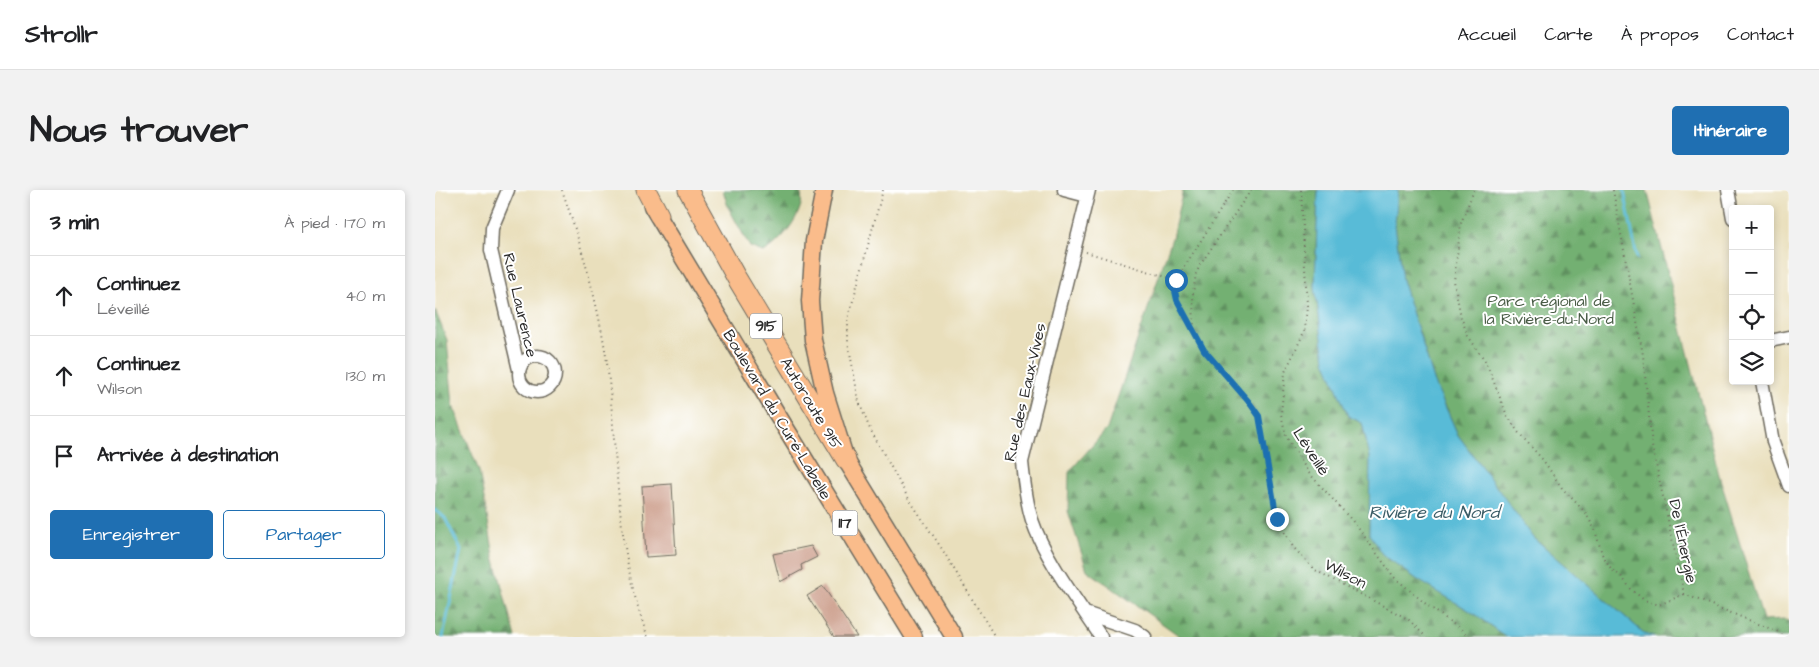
<!DOCTYPE html>
<html lang="fr">
<head>
<meta charset="utf-8">
<style>
  :root { --surface:#fff; --page:#f2f2f2; --text:#202124; --muted:#757577; --line:#e0e0e0; --accent:#1f6fb2 }
  body { margin:0; font-family:"Architects Daughter",sans-serif; background:var(--page); color:var(--text) }
  .controls { position:absolute; right:15px; top:15px; display:grid; overflow:hidden; border-radius:5px; box-shadow:0 2px 8px #0003 }
  .controls button { width:45px; height:45px; display:grid; place-items:center; padding:0; border:0; border-bottom:1px solid var(--line); background:var(--surface); color:var(--text); font:25px sans-serif }
  .stop { position:absolute; width:15px; height:15px; margin:-11px; border:4px solid #1f6fb2; border-radius:50%; background:#fff }
  .stop.end { background:#1f6fb2; border-color:#fff; box-shadow:0 1px 5px #0008 }
  .list { margin:0; padding:0; list-style:none }
  h2 { display:flex; justify-content:space-between; align-items:center; height:65px; margin:0; padding:0 20px; font-size:21px }
  h2 small { font-size:16px; font-weight:400; color:var(--muted) }
  .list li { display:grid; grid-template-columns:32px 1fr auto; gap:15px; align-items:center; box-sizing:border-box; height:80px; padding:0 20px; border-top:1px solid var(--line) }
  .list b { display:block; font-size:19px; white-space:nowrap }
  .list p { margin:0; font-size:16px; white-space:nowrap; color:var(--muted) }
  .list em { font-size:16px; font-style:normal; color:var(--muted) }
  .actions { display:flex; gap:10px; padding:15px 20px }
  .actions a { flex:1; padding:11px 0; border:1px solid var(--accent); border-radius:5px; text-align:center; font-size:18px; color:var(--accent) }
  .actions .main { background:var(--accent); color:#fff }
  .icon { flex:none; width:28px; height:28px; fill:none; stroke:currentColor; stroke-width:2; stroke-linecap:round; stroke-linejoin:round }
  .map { position:relative; flex:none; width:1354px; height:447px; overflow:hidden; border-radius:5px }
  header { display:flex; align-items:center; gap:30px; box-sizing:border-box; height:70px; padding:0 25px; background:var(--surface); border-bottom:1px solid var(--line) }
  header strong { font-size:24px }
  nav { display:flex; gap:28px; margin-inline-start:auto; font-size:18px }
  .intro { display:flex; align-items:center; justify-content:space-between; box-sizing:border-box; height:120px; padding:0 30px }
  h1 { margin:0; font-size:35px }
  .button { padding:12px 22px; border-radius:5px; background:var(--accent); color:#fff; font-size:18px; font-weight:700 }
  main { display:flex; gap:30px; padding:0 30px }
  aside { flex:1; background:var(--surface); border-radius:5px; box-shadow:0 2px 8px #0003 }
  .map>svg:first-child { display:block }
  .forest { fill:url(#forest-firs); stroke:#4f6e4e }
  .water { fill:#58bbd7; stroke:#427381 }
  .lines { fill:none; stroke-linecap:round; stroke-linejoin:round }
  .stream { stroke:#58bbd7; stroke-width:3 }
  .building { fill:#cb9b88 }
  .minor-casing { stroke:#6e6a5e; stroke-width:15 }
  .major-casing { stroke:#6e6a5e; stroke-width:19 }
  .highway-casing { stroke:#6e6a5e; stroke-width:21 }
  .path { stroke:#6e6a5e; stroke-width:2; stroke-dasharray:1 4; stroke-linecap:butt }
  .minor { stroke:#fff; stroke-width:12 }
  .major { stroke:#fabc8b; stroke-width:16 }
  .highway { stroke:#fabc8b; stroke-width:19 }
  .route { stroke:#1f6fb2; stroke-width:6 }
  .labels { text-anchor:middle; stroke-width:4; stroke-linejoin:round; paint-order:stroke }
  .shield { fill:#fff; stroke:#6b6b6b; stroke-width:1 }
  .shield-label { font-size:15px; font-weight:bold; fill:#2b2b2b }
  .park-label { font-size:16px; fill:#495c46; stroke:#fff }
  .street-label { font-size:16px; fill:#2b2b2b; stroke:#fff }
  .water-label { font-size:18px; font-style:italic; fill:#3b5d67; stroke:#fff }
</style>
</head>
<body>
<header>
<strong>Strollr</strong>
<nav><a>Accueil</a><a>Carte</a><a>À propos</a><a>Contact</a></nav>
</header>
<div class="intro"><h1>Nous trouver</h1><a class="button">Itinéraire</a></div>
<main>
<aside>
<h2>3 min<small>À pied · 170 m</small></h2>
<ul class="list">
<li><svg class="icon" aria-label="ahead" viewBox="0 0 24 24"><path d="M12 20V5M6 11l6-6 6 6"/></svg><div><b>Continuez</b><p>Léveillé</p></div><em>40 m</em></li>
<li><svg class="icon" aria-label="ahead" viewBox="0 0 24 24"><path d="M12 20V5M6 11l6-6 6 6"/></svg><div><b>Continuez</b><p>Wilson</p></div><em>130 m</em></li>
<li><svg class="icon" aria-label="arrive" viewBox="0 0 24 24"><path d="M6 21V4h12l-3 4 3 4H6"/></svg><div><b>Arrivée à destination</b></div></li>
</ul>
<div class="actions"><a class="main">Enregistrer</a><a>Partager</a></div>
</aside>
<div class="map">
<svg width="1354" height="447" viewBox="0 0 1354 447">
  <defs>
    <pattern id="forest-firs" width="22" height="20" patternUnits="userSpaceOnUse" patternTransform="scale(1.25)"><rect width="22" height="20" fill="#73b072"/><path d="M5 1l3.5 6h-7zM16 11l3.5 6h-7z" fill="#5f8f5e"/></pattern>
  </defs>
  <rect width="100%" height="100%" fill="#fff"/>
  <filter id="ink" filterUnits="userSpaceOnUse"><feTurbulence type="fractalNoise" baseFrequency=".02" numOctaves="2"/><feDisplacementMap in="SourceGraphic" scale="10" xChannelSelector="R" yChannelSelector="G"/><feConvolveMatrix kernelMatrix="1 2 1 2 8 2 1 2 1" color-interpolation-filters="sRGB"/></filter>
  <filter id="wash" filterUnits="userSpaceOnUse"><feTurbulence type="fractalNoise" baseFrequency=".0096" numOctaves="4" result="noise"/><feDisplacementMap in="SourceGraphic" scale="20" xChannelSelector="R" yChannelSelector="G"/><feGaussianBlur stdDeviation="1.12" result="paint"/><feColorMatrix in="noise" values="0 0 0 0 0 0 0 0 0 0 0 0 0 0 0 0 0 1.4 0 .05"/><feComposite in="paint" operator="in"/></filter>
  <g filter="url(#wash)">
    <rect width="100%" height="100%" fill="#e9dfbc"/>
    <path class="forest" d="M288,0H364C376,16 344,56 328,62L315,57L293,17Z
      M748,0H883L880,97L890,169L913,226L927,233L935,267L934,344L947,364L980,388L1035,421L1071,447H746L652,380L633,321L634,282L672,239L737,48Z
      M963,0H1212L1284,285L1328,430L1350,429L1354,432V447H1220L1210,444L1099,348L1023,245L1000,193L967,90L960,34Z
      M0,120L12,150L18,215L44,281L59,366L80,447H0Z"/>
    <path class="water" d="M883,0H963L960,34L967,90L1000,193L1023,245L1099,348L1210,444L1220,447H1071L1035,421L983,390L947,364L934,344L935,267L927,233L913,226L890,170L880,97Z"/>
    <g class="lines">
      <path class="stream" d="M1189,0L1202,68
        M0,320L10,328L26,360L8,447"/>
    </g>
    <g id="blocks">
      <path class="building" d="M237,294L241,365L211,367L207,296Z
        M376,356L382,367L366,375L367,380L345,392L338,364Z
        M388,396L422,447H399L372,406Z"/>
    </g>
  </g>
  <g filter="url(#ink)">
    <use href="#blocks" fill-opacity="0" stroke="#6e6a5e" stroke-width="1"/>
    <g class="lines">
      <g class="minor-casing">
        <path id="minor" d="M73,0L57,38L56,60L84,180
          M629,0L652,6
          M654,0L587,272C589,292 591,311 597,330C610,369 643,412 666,447
          M1293,0L1298,28
          M1335,151L1354,147
          M84 184a18 18 0 1 1 36 0a18 18 0 1 1-36 0Z
          M1327,191L1338,252L1354,296
          M650,423L700,440L710,447"/>
      </g>
      <g class="major-casing">
        <path id="major" d="M389,0L379,51L375,111L378,150L390,203L411,270L519,447
          M217,16L339,219L479,447"/>
      </g>
      <g class="highway-casing">
        <path id="highway" d="M211,0L224,25
          M253,0L301,87L411,270"/>
      </g>
      <path class="path" d="M127,0C146,54 164,116 172,173C183,262 180,363 213,447
        M448,0L413,129V152L424,212L434,237L472,306L507,359L560,447
        M816,0L765,75L761,84L758,103L759,142L769,160L814,212L824,226L842,329L858,357L880,380L973,429L991,447
        M866,0L872,115L870,140L850,182L846,224L851,246L873,282L921,335L959,387L992,415L1036,447
        M1039,0L1026,33L1019,91L1026,127L1033,146L1051,172L1071,223L1083,242L1108,270L1127,298L1150,322L1160,340L1167,364L1177,380L1186,386L1196,399L1209,410L1224,415L1249,404
        M1178,0L1208,165L1217,256L1249,404
        M651,62L741,90
        M758,140L742,110L741,90L798,0
        M1249,404L1346,443L1349,447"/>
      <use href="#minor" class="minor"/>
      <use href="#major" class="major"/>
      <use href="#highway" class="highway"/>
    </g>
  </g>
  <g class="lines" filter="url(#ink)">
    <path class="route" d="M741,90L740,101L742,110L769,160L814,212L824,226L842,329"/>
  </g>
  <g class="labels">
    <g class="shield">
      <rect x="315" y="123.5" width="32" height="25" rx="4"/>
      <rect x="397.5" y="320.5" width="25" height="25" rx="4"/>
    </g>
    <g class="shield-label">
      <text x="331" y="141">915</text>
      <text x="410" y="338">117</text>
    </g>
    <g class="park-label">
      <text x="1114" y="116">Parc régional de<tspan x="1114" dy="18">la Rivière-du-Nord</tspan></text>
    </g>
    <g class="street-label">
      <text transform="translate(86 115) rotate(77)" y="6">Rue Laurence</text>
      <text transform="translate(589 202) rotate(-77)" y="6">Rue des Eaux-Vives</text>
      <text transform="translate(377 213) rotate(59)" y="6">Autoroute 915</text>
      <text transform="translate(343 224) rotate(59)" y="6">Boulevard du Curé-Labelle</text>
      <text transform="translate(877 261) rotate(57)" y="6">Léveillé</text>
      <text transform="translate(1249 351) rotate(78)" y="6">De l'Énergie</text>
      <text transform="translate(911 383) rotate(28)" y="6">Wilson</text>
    </g>
    <g class="water-label">
      <text x="999" y="328">Rivière du Nord</text>
    </g>
  </g>
</svg>
<div class="controls">
<button>+</button>
<button>−</button>
<button><svg class="icon" aria-label="locate" viewBox="0 0 24 24"><circle cx="12" cy="12" r="6"/><path d="M12 2v4M12 18v4M2 12h4M18 12h4"/></svg></button>
<button><svg class="icon" aria-label="layers" viewBox="0 0 24 24"><path d="M12 4l9 5-9 5-9-5zM3 14l9 5 9-5"/></svg></button>
</div>
<div class="stop" style="left:741px;top:90px"></div>
<div class="stop end" style="left:842px;top:329px"></div>
</div>
</main>
</body>
</html>
